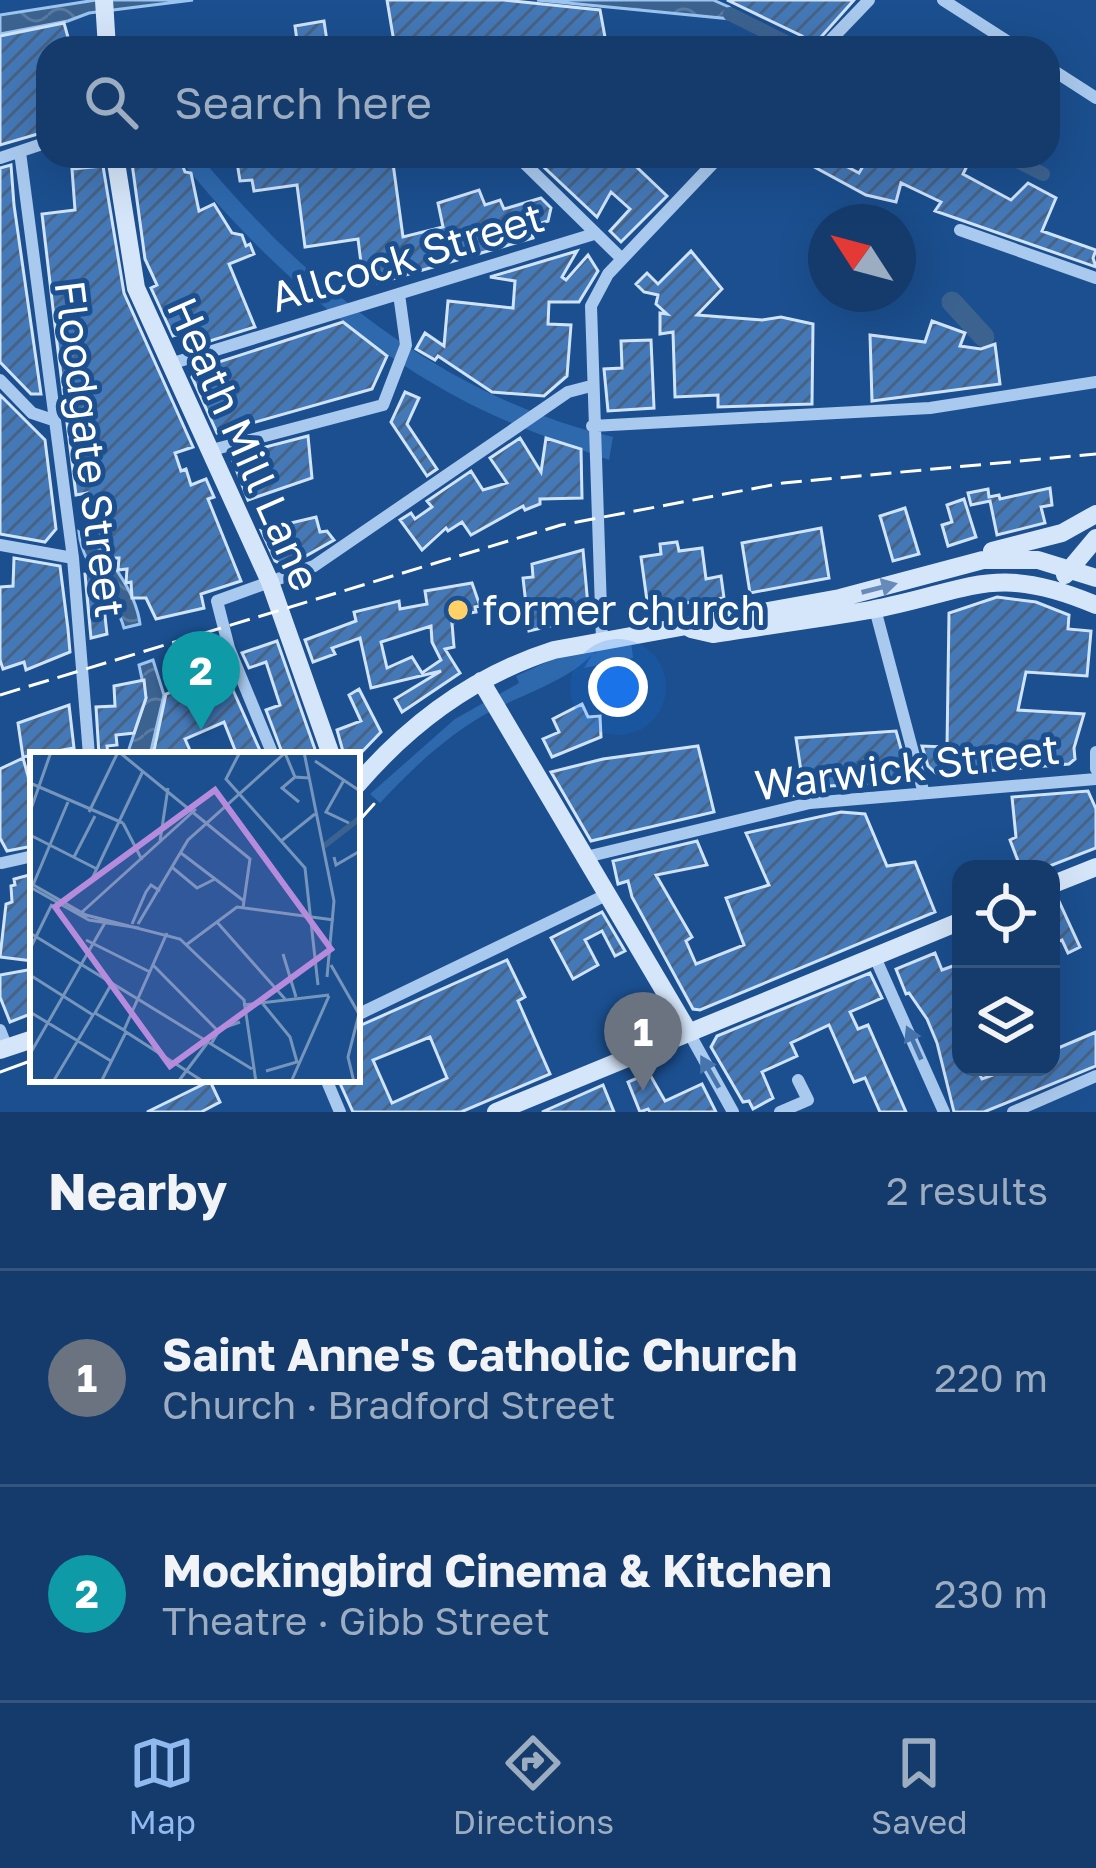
<!DOCTYPE html>
<html lang="en">
<head>
<meta charset="utf-8">
<style>
  :root { --surface:#143b6b; --page:#214673; --text:#f1f3f6; --muted:#9dadc1; --line:#33557e; --accent:#90b9f0 }
  body { margin:0; font-family:"Golos Text",sans-serif; background:var(--page); color:var(--text) }
  .controls { position:absolute; right:36px; bottom:36px; display:grid; overflow:hidden; border-radius:24px; box-shadow:0 12px 48px #0002 }
  .controls button { width:108px; height:108px; display:grid; place-items:center; padding:0; border:0; border-bottom:3px solid var(--line); background:var(--surface); color:var(--text); font:60px sans-serif }
  .compass { position:absolute; left:808px; top:204px; width:108px; height:108px; border-radius:50%; background:var(--surface); box-shadow:0 12px 48px #0002; rotate:306deg }
  .you { position:absolute; left:618px; top:687px; width:42px; height:42px; margin:-30px; border:9px solid #fff; border-radius:50%; background:#1a73e8; box-shadow:0 0 0 18px #1a73e833 }
  .badge { display:grid; place-items:center; width:78px; height:78px; border-radius:50%; background:var(--accent); color:#fff; font-size:39px; font-weight:700 }
  .pin { position:absolute; translate:-50% -99px; filter:drop-shadow(0 3px 6px #0008) }
  .pin::after { content:''; position:absolute; top:63px; width:42px; height:36px; background:inherit; clip-path:polygon(0 0,100% 0,50% 100%) }
  .list { margin:0; padding:0; list-style:none }
  h2 { display:flex; justify-content:space-between; align-items:center; height:156px; margin:0; padding:0 48px; font-size:51px }
  h2 small { font-size:39px; font-weight:400; color:var(--muted) }
  .list li { display:grid; grid-template-columns:78px 1fr auto; gap:36px; align-items:center; box-sizing:border-box; height:216px; padding:0 48px; border-top:3px solid var(--line) }
  .list b { display:block; font-size:45px; white-space:nowrap }
  .list p { margin:0; font-size:39px; white-space:nowrap; color:var(--muted) }
  .list em { font-size:39px; font-style:normal; color:var(--muted) }
  .icon { flex:none; width:66px; height:66px; fill:none; stroke:currentColor; stroke-width:2; stroke-linecap:round; stroke-linejoin:round }
  .map { position:relative; flex:none; width:1096px; height:1112px; overflow:hidden }
  .search { position:absolute; background:var(--surface); box-shadow:0 12px 48px #0002; left:36px; right:36px; top:36px; height:132px; display:flex; align-items:center; gap:30px; box-sizing:border-box; padding:0 42px; border-radius:36px; color:var(--muted); font-size:45px }
  .sheet { height:588px; background:var(--surface) }
  nav { display:flex; justify-content:space-around; align-items:center; box-sizing:border-box; height:168px; border-top:3px solid var(--line); background:var(--surface); font-size:33px; color:var(--muted) }
  nav a { display:grid; justify-items:center; gap:6px }
  nav .on { color:var(--accent) }
  .map>svg:first-child { display:block }
  .green { fill:#2e69ad }
  .water { fill:url(#water-waves); stroke:#9cc4f0; stroke-width:3 }
  .lines { fill:none; stroke-linecap:round; stroke-linejoin:round }
  .canal { stroke:#3c6290; stroke-width:14 }
  .river { stroke:#3c6290; stroke-width:21 }
  .building { fill:url(#building-hatch); stroke:#cfe3fa; stroke-width:3; fill-rule:evenodd }
  .street { stroke:#a9c9ee; stroke-width:12 }
  .secondary { stroke:#d6e6fa; stroke-width:18 }
  .tram { stroke:#fff; stroke-width:3 }
  .rail { stroke:#fff; stroke-width:3; stroke-dasharray:21 9; stroke-linecap:butt }
  .oneway { fill:#668bba }
  .oneway2 { fill:#4674ac }
  .poi-dot { fill:#ffd166; stroke:#1b4f8f; stroke-width:4.5 }
  .labels { text-anchor:middle; stroke-width:10; stroke-linejoin:round; paint-order:stroke }
  .street-label { font-size:42px; fill:#fff; stroke:#1b4f8f }
  .poi-label { font-size:42px; fill:#fff; stroke:#1b4f8f; text-anchor:start }
  .inset-river { fill:none; stroke:#3c6290; stroke-width:6 }
  .inset-road { fill:none; stroke:#7695bc; stroke-width:3 }
  .view { fill:#b68bdc; fill-opacity:0.15; stroke:#b68bdc; stroke-width:6 }
  .inset-edge { fill:none; stroke:#fff; stroke-width:6 }
</style>
</head>
<body>
<div class="map">
<svg width="1096" height="1112" viewBox="0 0 1096 1112">
  <defs>
    <pattern id="water-waves" width="16" height="10" patternUnits="userSpaceOnUse" patternTransform="scale(3)"><rect width="16" height="10" fill="#3c6290"/><path d="M0 5q4-4 8 0t8 0" fill="none" stroke="#597aa1"/></pattern>
    <pattern id="building-hatch" width="6" height="6" patternUnits="userSpaceOnUse" patternTransform="scale(3)"><rect width="6" height="6" fill="#4478b7"/><path d="M-1 1l2-2M0 6l6-6M5 7l2-2" fill="none" stroke="#486282"/></pattern>
  </defs>
  <rect width="100%" height="100%" fill="#1b4f8f"/>
  <path class="green" d="M177,156H200C305,285 449,399 613,437L609,460C563,443 516,427 472,405C357,346 257,256 177,156Z
    M631,641L633,658L584,668L592,655C561,686 511,697 474,721C439,743 408,773 380,803L370,794L455,719L519,683L516,676L556,658L596,648L594,655L600,647Z"/>
  <path class="water" d="M96,0H193L89,13L68,21L0,34V15Z
    M537,0H713L729,7L742,20Z
    M79,532C106,549 136,592 140,624L124,628C114,592 82,568 79,532Z
    M153,660L164,695L150,755H127L146,698L139,665Z"/>
  <g class="lines">
    <path class="canal" d="M730,14L792,45
      M1007,156L1043,174"/>
    <path class="river" d="M952,302L984,337"/>
  </g>
  <path class="building" d="M387,0H504L600,10L607,48H395Z
    M727,0H854L813,46L802,36Z
    M324,21L328,48H298L295,26Z
    M64,23L71,48H48V131L0,145V36Z
    M131,156H168L169,165L182,164L185,172L191,173L199,211L214,204L232,233L242,235L246,246L250,244L254,254L229,264L255,327L194,346L188,331L173,336L151,288L157,285L145,259Z
    M236,156H392L403,237L443,227L438,203L479,190L485,205L500,200L504,209L541,198L551,208L548,221L529,227L533,238L378,283L377,277L363,279L358,239L305,247L297,185L254,191L252,180L240,181Z
    M532,156H625L667,196L621,242L610,231L630,209L611,192L597,217Z
    M794,156H827L859,173L869,156H972L963,174L1011,200L1028,183L1056,198L1042,231L1096,250L1093,258L1096,267L935,211L941,202L901,183L896,202L866,195Z
    M11,165L14,205L41,394H31L0,362V168Z
    M103,166L124,293L193,447L175,453L181,471L186,469L191,485L206,479L214,497L208,499L241,581L201,594L204,608L156,619L146,598H132L131,582L126,583L127,569L118,570L119,558H110V548L102,549L99,521L90,522L87,493L76,495L57,343L42,214L75,210L72,169Z
    M577,251L562,277L566,280L588,255L598,271L579,302H549L548,324L571,325L567,376L544,396L492,392L438,356L435,360L416,349L425,333L444,346L448,301L513,308L515,281L490,277Z
    M691,251L722,289L697,315L762,320L781,317L813,324L812,404L718,407V395L675,397L673,332L660,334V313L667,314L656,304L658,295L644,292L636,284L647,273L658,284Z
    M932,321L965,333L960,346L981,349L995,344L1000,384L872,401L870,335L925,342Z
    M343,322L387,356L372,389L217,433L192,377L197,369Z
    M651,340L654,408L608,411L604,369L622,368L621,341Z
    M405,392L419,398L407,424L437,469L427,476L391,422Z
    M0,395L45,440L56,529L45,542L0,534Z
    M308,436L312,478L248,500L231,456Z
    M520,438L541,472L546,438L581,449L582,498L540,499V504L525,510L523,506L471,535L462,522L448,531L446,528L422,550L400,520L411,513L415,519L432,507L427,501L471,471L483,490L507,483L490,458Z
    M1050,488L1052,505L1041,507L1045,523L997,535L990,501L971,505L968,493L988,489L989,497L999,495L1000,499Z
    M964,499L976,537L948,546L942,525L952,522L947,505Z
    M905,508L919,554L893,561L880,516Z
    M316,517L320,532L327,531L334,540L297,561L281,564L275,561L261,530Z
    M821,528L829,578L750,593L742,543Z
    M677,542L679,551L702,548L706,579L721,576L724,598L648,608L641,557L661,554L660,544Z
    M583,550L589,617L529,631L523,578L533,577L532,564Z
    M14,558L60,566L68,629L70,652L26,670L24,662L3,669L0,660V587L13,586Z
    M94,573V580H101L107,634L91,638L85,574Z
    M472,583L480,606L475,607L476,612L458,615L459,622L452,623L454,647L445,649L460,673L402,712L395,699L441,671L371,688L360,638L332,648L335,654L313,662L305,640L356,621L354,612L399,601L400,609L427,604L425,591ZM431,626L432,642L441,660L422,673L412,657L387,668L381,642Z
    M997,597L1036,602L1069,615L1068,629L1091,631L1087,676L1026,672L1018,710L1084,714L1074,748L1075,759L1069,764L938,775L928,766L922,746L947,747L949,613Z
    M277,641L317,755H283L266,710L280,705L266,662L249,668L242,653Z
    M224,670L262,755H237L224,722L185,739L192,755H153L166,694Z
    M144,680L146,698L134,733L116,735L117,745L107,746L108,754L99,755L96,707L115,706L114,686Z
    M359,689L381,732L359,755H344L337,730L361,721L349,695Z
    M582,704L588,717L600,716L601,737L552,757L543,739L559,732L553,719Z
    M69,705L74,748L23,757L18,723Z
    M896,731L909,777L905,781L830,786L784,798L778,777L801,771L796,738Z
    M698,746L714,812L591,841L551,772L603,759Z
    M23,758L28,776L33,775V846L7,851L0,838V769Z
    M1088,791L1096,809V848L1042,869H1021L1010,840L1016,837L1012,797Z
    M841,812L865,814L887,866L915,862L935,912L700,1010L693,1009L632,897L628,881L618,884L613,861L697,841L707,865L656,875L692,937L686,941L696,964L744,945L726,898L769,885L746,833Z
    M33,874V961L0,957L6,904L12,902L11,886L15,885L14,879Z
    M1058,899L1080,947L1068,953L1062,940L1051,945V902Z
    M602,912L625,951L615,956L602,931L585,940L598,965L573,979L551,938Z
    M935,953L942,970L961,963V1067H976L982,1079L1015,1067H1051V1051L1096,1032V1066L984,1112H954L937,1043L927,1019L909,993L906,994L896,969Z
    M507,960L525,997L518,1001L550,1074L461,1112H353L338,1079H357V1027ZM430,1037L447,1078L392,1103L373,1060Z
    M33,969V1013L10,1022L0,997V975Z
    M870,973L882,998L850,1012L858,1029L868,1025L906,1112H880L865,1078L854,1082L829,1025L791,1043L797,1056L762,1072L773,1098L753,1109L749,1101L743,1102L711,1047L717,1036Z
    M649,1073L665,1101L702,1084L716,1112H650L648,1109L640,1112L628,1082Z
    M210,1081L220,1102L201,1112H147Z
    M603,1085L614,1112H542Z"/>
  <g class="lines">
    <path class="street" d="M943,0L1018,48
      M823,48L869,0
      M1048,67L1096,98
      M20,152L73,558L89,755
      M517,156L622,259
      M0,158L48,142
      M960,230L1096,278
      M170,364L594,234
      M0,380L32,413L53,420
      M592,426L930,408L1096,382
      M208,451L383,405L406,345L399,294
      M0,545L73,558
      M875,609L923,790
      M602,640L591,306L608,274L720,156
      M1096,752V769
      M273,755L229,648L217,601L314,566L568,392L591,386
      M586,857L810,803L1096,779
      M2,863L33,856
      M874,955L944,1112
      M357,1015L608,894
      M0,1030L7,1048
      M688,1031L733,1112
      M326,1079L340,1112
      M780,1112L808,1100L798,1080
      M1013,1112L1096,1076"/>
    <path class="secondary" d="M104,0L107,48
      M115,156L136,288L270,582L331,755
      M992,551L1062,533L1096,514
      M1065,575L1096,538
      M691,629L713,634C765,626 818,619 870,610C969,592 992,561 1096,605
      M481,681L688,1031
      M357,785C411,722 475,675 554,650L840,598L983,560H1038L1096,578
      M1051,885L1096,867
      M0,1050L33,1039
      M496,1112L961,921"/>
    <path class="tram" d="M357,823L374,804
      M0,1072L33,1060"/>
    <path class="rail" d="M0,695L561,525L783,483L1096,454"/>
  </g>
  <defs><path id="oneway-solid" d="M-6-.8H1V-3.2L6.5 0L1 3.2V.8H-6Z" transform="scale(3)"/></defs>
  <use class="oneway" href="#oneway-solid" transform="translate(879 588) rotate(-14)"/>
  <g class="oneway2">
    <use href="#oneway-solid" transform="translate(914 1043) rotate(-114)"/>
    <use href="#oneway-solid" transform="translate(710 1072) rotate(-120)"/>
  </g>
  <circle class="poi-dot" cx="458" cy="610" r="12"/>
  <g class="labels">
    <g class="street-label">
      <text transform="translate(407 257) rotate(-17)" y="15">Allcock Street</text>
      <text transform="translate(244 444) rotate(66)" y="15">Heath Mill Lane</text>
      <text transform="translate(90 449) rotate(83)" y="15">Floodgate Street</text>
      <text transform="translate(907 767) rotate(-7)" y="15">Warwick Street</text>
    </g>
    <g class="poi-label">
      <text x="482" y="625">former church</text>
    </g>
  </g>
  <g transform="translate(30 752)">
    <rect width="330" height="330" fill="#1b4f8f"/>
    <path class="inset-river" d="M294,94L330,66"/>
    <path class="inset-road" d="M89,0L220,107L213,156M210,0L196,27L275,116L288,233M274,0L304,149L297,225M255,1L265,25L279,26M285,9L330,39M265,25L252,36L269,50M314,28L296,60L319,71M0,31L93,71M1,57L21,0M59,60L88,0M93,71L112,108M0,83L67,117M130,89L138,36M250,90L285,62M151,101L214,149M44,105L65,64M304,105L306,113L330,99M143,116L167,136L185,127M0,131L56,163L150,187L214,248L226,330M3,133L38,50M0,135L59,168L109,176M35,150L61,129L113,19M51,161L166,57M186,169L255,247M102,172L116,140L121,133L130,139M108,172L158,88L256,0M0,181L222,317M56,188L120,220M156,193L207,155L304,168M0,197L22,152M253,202L266,245M123,213L188,279M301,213L329,262L318,305L324,330M0,223L63,263L23,330M82,231L65,261L94,278L137,181M233,252L260,285L267,310L236,319M213,253L299,243M0,260L81,309M181,292L190,277L210,270M0,302L76,169M71,330L96,280L174,330M148,330L178,290M261,330L299,244"/>
    <path class="view" d="M185,38L301,197L140,314L25,155Z"/>
    <rect width="330" height="330" class="inset-edge"/>
  </g>
</svg>
<div class="controls">
<button><svg class="icon" aria-label="locate" viewBox="0 0 24 24"><circle cx="12" cy="12" r="6"/><path d="M12 2v4M12 18v4M2 12h4M18 12h4"/></svg></button>
<button><svg class="icon" aria-label="layers" viewBox="0 0 24 24"><path d="M12 4l9 5-9 5-9-5zM3 14l9 5 9-5"/></svg></button>
</div>
<svg class="compass" viewBox="-18 -18 36 36"><path d="M0-13l5 13h-10z" fill="#e53935"/><path d="M0 13l5-13h-10z" fill="#9dadc1"/></svg>
<div class="you"></div>
<div class="pin badge" style="left:643px;top:1091px;background:#6b7280">1</div>
<div class="pin badge" style="left:201px;top:730px;background:#0f9aa8">2</div>
<div class="search"><svg class="icon" aria-label="search" viewBox="0 0 24 24"><circle cx="10" cy="10" r="6"/><path d="M15 15l6 6"/></svg>Search here</div>
</div>
<section class="sheet">
<h2>Nearby<small>2 results</small></h2>
<ul class="list">
<li><span class="badge" style="background:#6b7280">1</span><div><b>Saint Anne's Catholic Church</b><p>Church · Bradford Street</p></div><em>220 m</em></li>
<li><span class="badge" style="background:#0f9aa8">2</span><div><b>Mockingbird Cinema &amp; Kitchen</b><p>Theatre · Gibb Street</p></div><em>230 m</em></li>
</ul>
</section>
<nav>
<a class="on"><svg class="icon" aria-label="map" viewBox="0 0 24 24"><path d="M3 6l6-2 6 2 6-2v14l-6 2-6-2-6 2zM9 4v14M15 6v14"/></svg>Map</a>
<a><svg class="icon" aria-label="directions" viewBox="0 0 24 24"><path d="M12 3l9 9-9 9-9-9zM9 14v-3h6M13 9l2 2-2 2"/></svg>Directions</a>
<a><svg class="icon" aria-label="saved" viewBox="0 0 24 24"><path d="M7 4h10v16l-5-4-5 4z"/></svg>Saved</a>
</nav>
</body>
</html>
